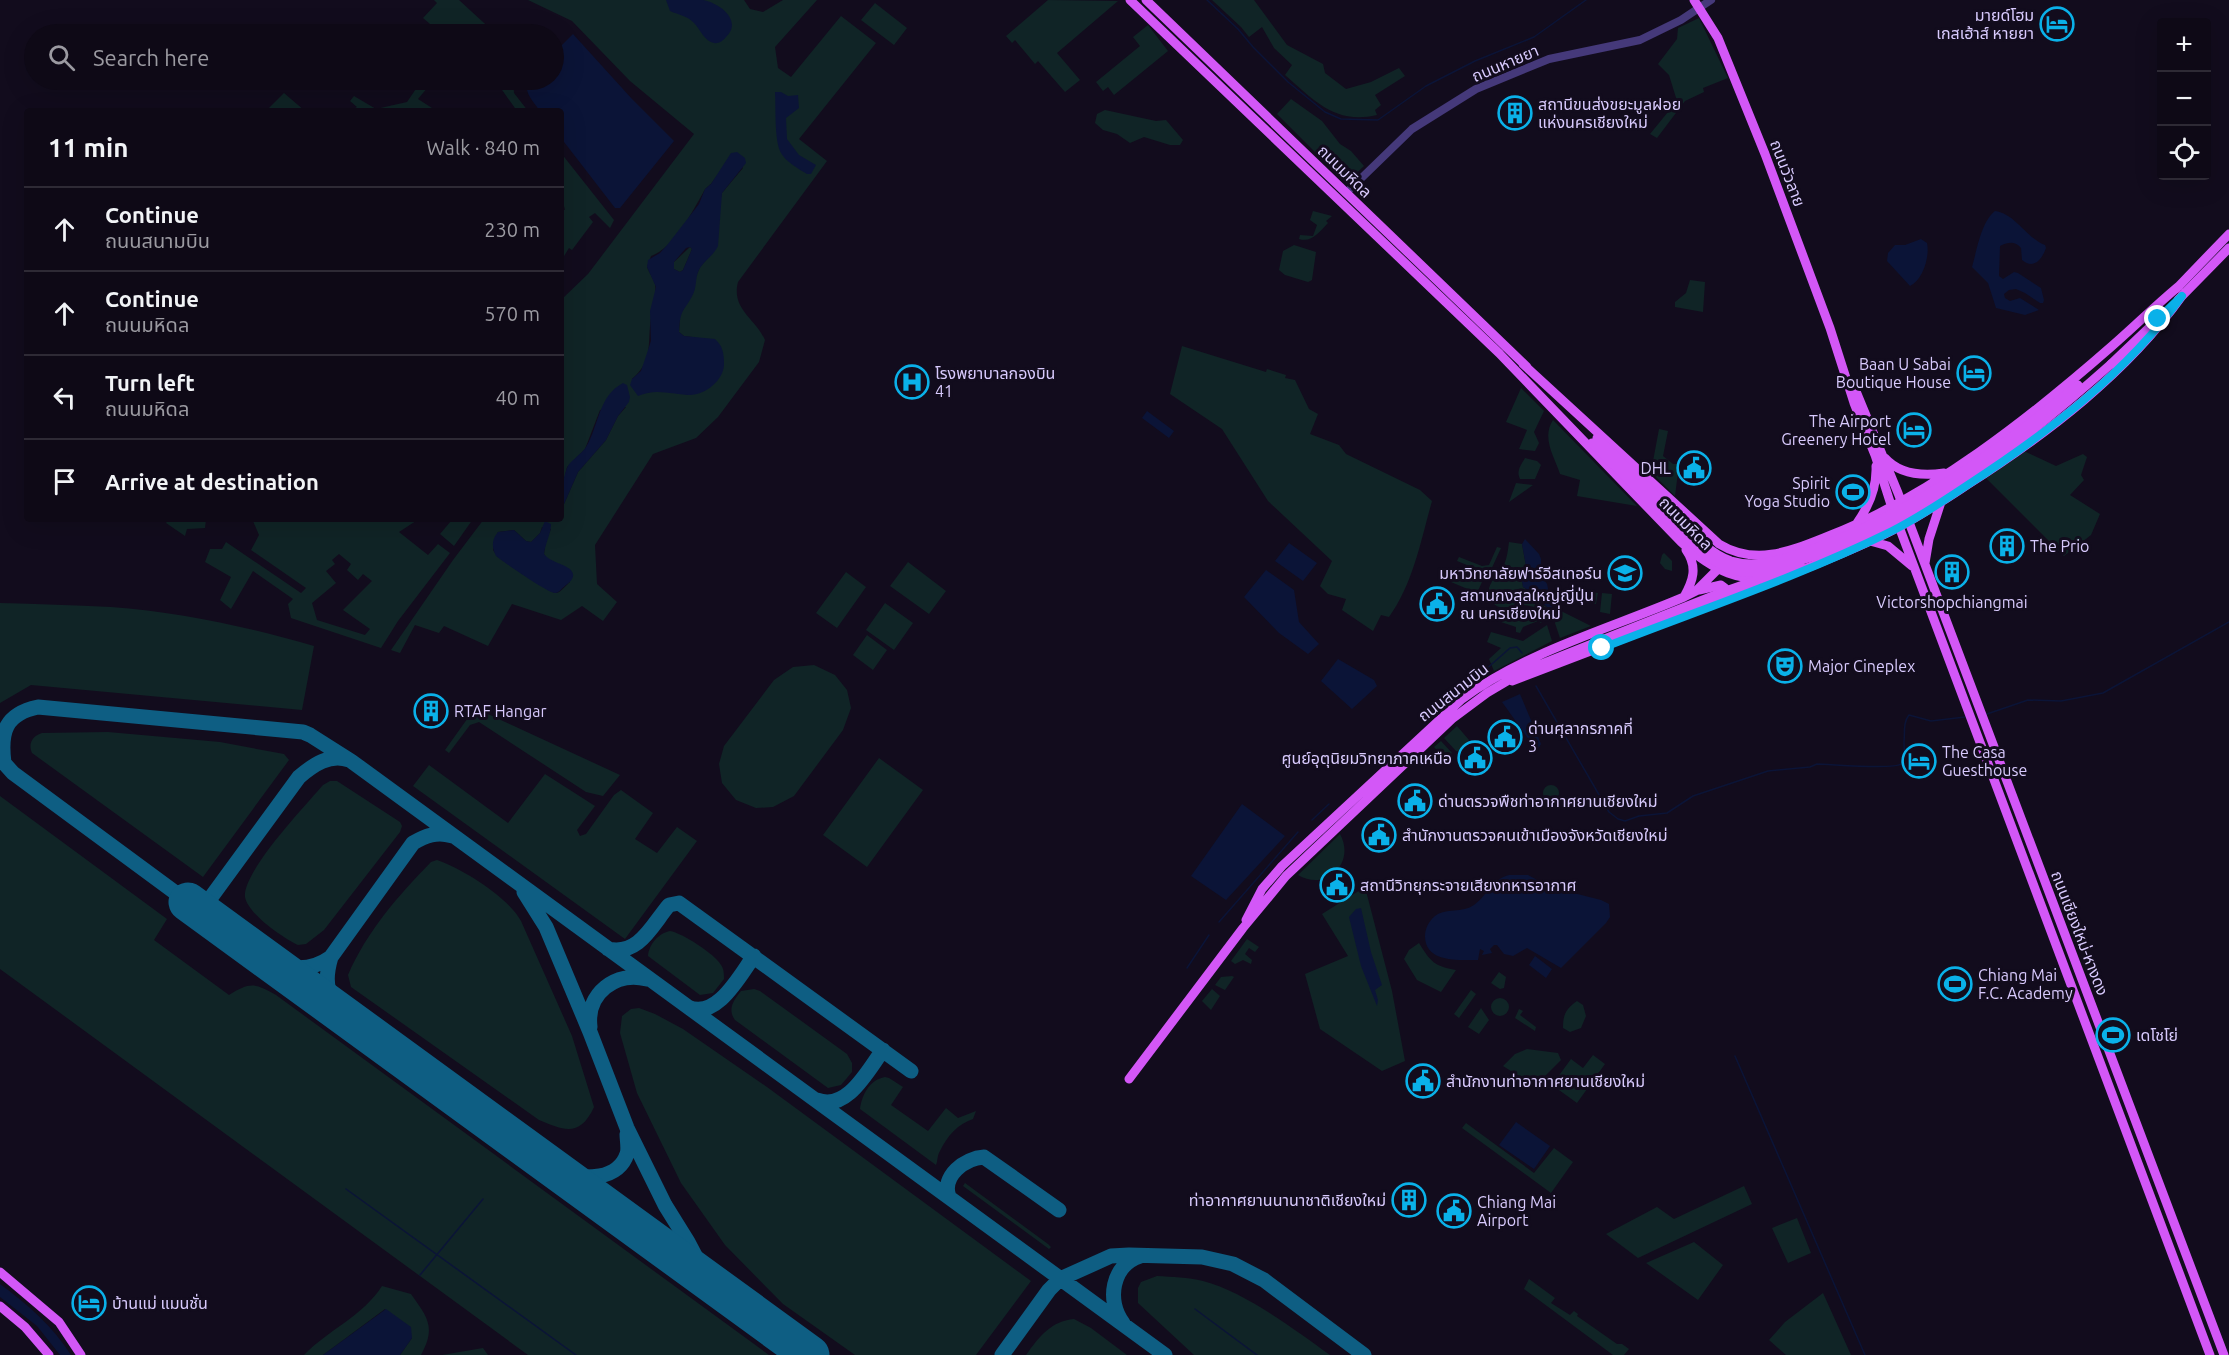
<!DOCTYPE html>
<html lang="en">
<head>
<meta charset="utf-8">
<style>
  :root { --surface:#0e0916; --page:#17121f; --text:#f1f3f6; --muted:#9b9aa1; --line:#2e2a35 }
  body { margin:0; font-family:Ubuntu,"Noto Sans Thai",sans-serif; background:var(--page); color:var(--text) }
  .controls { position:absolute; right:18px; top:18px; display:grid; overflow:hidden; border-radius:6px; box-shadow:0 6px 24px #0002 }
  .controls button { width:54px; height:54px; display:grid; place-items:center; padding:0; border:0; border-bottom:2px solid var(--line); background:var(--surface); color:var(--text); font:30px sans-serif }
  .stop { position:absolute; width:18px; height:18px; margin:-14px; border:4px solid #0ab1e9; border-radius:50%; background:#fff }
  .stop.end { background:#0ab1e9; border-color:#fff; box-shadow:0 2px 6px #0008 }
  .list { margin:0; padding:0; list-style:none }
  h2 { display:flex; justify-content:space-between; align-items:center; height:78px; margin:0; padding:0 24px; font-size:26px }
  h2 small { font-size:20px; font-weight:400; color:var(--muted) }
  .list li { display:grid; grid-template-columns:39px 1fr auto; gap:18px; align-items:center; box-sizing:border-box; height:84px; padding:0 24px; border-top:2px solid var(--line) }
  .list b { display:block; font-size:22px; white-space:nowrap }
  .list p { margin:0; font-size:20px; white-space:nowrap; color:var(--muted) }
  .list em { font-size:20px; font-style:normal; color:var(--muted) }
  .icon { flex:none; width:33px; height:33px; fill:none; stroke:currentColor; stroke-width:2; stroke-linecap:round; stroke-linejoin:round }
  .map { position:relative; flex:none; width:2229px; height:1355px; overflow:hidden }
  .search { position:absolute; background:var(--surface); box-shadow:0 6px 24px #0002; left:24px; top:24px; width:540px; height:66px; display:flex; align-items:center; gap:15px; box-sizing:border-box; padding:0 21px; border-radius:33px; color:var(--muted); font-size:22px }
  .panel { position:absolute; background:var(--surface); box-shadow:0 6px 24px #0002; left:24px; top:108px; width:540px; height:414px; border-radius:6px }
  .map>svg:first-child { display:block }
  .green { fill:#102426; fill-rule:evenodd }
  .water { fill:#0b1437; fill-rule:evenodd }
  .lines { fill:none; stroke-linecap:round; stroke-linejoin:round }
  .stream { stroke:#0b1437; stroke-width:1.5 }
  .taxiway { stroke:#0e5e83; stroke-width:15 }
  .runway { stroke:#0e5e83; stroke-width:39 }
  .minor { stroke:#45397a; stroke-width:8 }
  .major { stroke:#d357f7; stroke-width:9 }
  .major-bridge { stroke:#d357f7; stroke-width:9 }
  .route { stroke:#0ab1e9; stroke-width:8 }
  .labels { text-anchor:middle; stroke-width:6; stroke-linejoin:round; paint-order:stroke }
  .poi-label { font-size:16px; fill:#d8cafd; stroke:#120c1d; text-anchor:start }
  .street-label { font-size:16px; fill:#d8cafd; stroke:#120c1d }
</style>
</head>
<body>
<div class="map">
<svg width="2229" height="1355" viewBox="0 0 2229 1355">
  <rect width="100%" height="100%" fill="#120c1d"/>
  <path class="green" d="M434,0H459L496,34H431L436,29L423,18L437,3Z
    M528,0H744L750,9L763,12L783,0H817L775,47L778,68L791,77L841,16L876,43L799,139L827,161L738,282C731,309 755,318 765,340L759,362L718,417L696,438L653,454L595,545L597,584L617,602L603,621L582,606L561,620L512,604L488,646L444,626L439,633L415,625L400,653L391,650L453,560L484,519H561V511L578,472L606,440L618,416L626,407L600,410L585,449L567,467L561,494V384L564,374L562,299L588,274L694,134L630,81L572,21ZM731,154L743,168L722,193L707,259L700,267L695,279L694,291L680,315L679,332L684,336L692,337L689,395C673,391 653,389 638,395L632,379C654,360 647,343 651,318C652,308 657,293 655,284C653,278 649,272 647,267L651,256C673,249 693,211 704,191C706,187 711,185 713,181C720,172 726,163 731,154ZM542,527L551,529L546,540L544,554L547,559L555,563L570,582C566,585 560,594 555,593C549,592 504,562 497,556L493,550L498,532L514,530L526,541L531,542L540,533Z
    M1048,0L1118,1L1057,53L1080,80L1065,92L1038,61L1035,64L1015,40L1012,43L1006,36Z
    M1212,0H1254L1287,45L1323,64L1325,73L1346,89L1371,82L1399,68L1405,76L1375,95L1381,105L1375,110L1377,115C1335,125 1314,100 1285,75L1292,65L1274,48L1262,27L1249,37L1241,27Z
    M875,3L907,28L894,45L861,20Z
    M1699,18L1728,78L1703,88L1704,92L1685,101L1657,138L1650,134L1677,101L1669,75L1658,64L1677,39L1678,28Z
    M1148,25L1168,51L1114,95L1108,87L1103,91L1096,82L1140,46L1133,37Z
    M422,80H465L447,87H428L418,99L432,108L430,111H350L357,107L350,101L354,96L376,109L407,102Z
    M495,80H513L514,93L528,111H517Z
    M284,93L305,111H266Z
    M1291,99L1322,121L1340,144L1351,151L1364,166L1346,183L1277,114Z
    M1105,110L1156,121L1166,120L1183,140L1180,145H1170L1144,137L1130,143L1117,134L1103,130L1095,123L1097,114Z
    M561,153L614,220L610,228L595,213L589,217L593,222L572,250L569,248L561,261V209L565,210L561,194Z
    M1313,211L1332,216L1326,221L1328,223C1319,232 1312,243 1299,239L1300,235L1313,236L1317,225L1310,220Z
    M1294,245L1316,252L1312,280L1308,282L1285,275L1279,270L1283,251Z
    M690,247L692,249L683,270L680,272L674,269V262Z
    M1690,280L1705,282L1703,312L1675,307V302L1686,293Z
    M1182,346L1266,372L1267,369L1286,375L1285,378L1295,380L1309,409L1318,414L1310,434L1339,445L1346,454L1420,490L1432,501C1421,540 1413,584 1389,617L1381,615L1373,631L1342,610L1346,599L1328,594L1320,586L1332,561L1268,501L1222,429L1170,394Z
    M1521,388L1544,411L1534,432L1539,443L1535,451L1519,449L1527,430L1506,422Z
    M1553,420L1637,506L1577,496L1580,480L1560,474C1555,458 1541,438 1553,420Z
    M1659,429L1668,431L1663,456L1673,464H1679L1675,496L1651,472Z
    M2024,451L2056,466L2083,454L2087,457L2081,475L2084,480L2070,495L2100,514L2091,535L2064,556L1986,478Z
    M1525,458L1537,461L1541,465L1535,479H1520C1516,471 1521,465 1525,458Z
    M1516,483L1533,485L1509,502Z
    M169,519H206L205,528L187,529L185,536L166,523Z
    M254,519H419L399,532L428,555L438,544L450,553L398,621L381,648L291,618L288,604L293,599L253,571L231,609L220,600L231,577L205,562L210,549H222L226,542L301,593L306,588L251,550L259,535L253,521ZM339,554L351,564L347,570L358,580L363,574L372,581L343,610L370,629L365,635L317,620L312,603L336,583L326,571L335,564L332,560Z
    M449,519H473L454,546L440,534L451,521Z
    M1509,542L1522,544L1526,566L1522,581L1523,587C1533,593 1539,603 1549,609L1552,607L1550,614C1541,609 1534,606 1523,605C1511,605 1497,614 1490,598C1484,584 1499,576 1504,565C1507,558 1508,550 1509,542Z
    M1497,547L1501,548L1490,572L1487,573L1457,561L1459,557L1482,566L1489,565Z
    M1664,553L1672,561V571L1665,569L1660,563L1662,555Z
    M908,562L946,591L929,614L890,586Z
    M846,572L866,587L837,628L816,613Z
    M1458,573L1482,582L1477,593L1451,582L1454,574Z
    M1577,590L1598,593L1596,604L1575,600Z
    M1602,593L1612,594L1610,614L1600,612Z
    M0,603C37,604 74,605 111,607C179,612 249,627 314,646L302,710L31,685L0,703Z
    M885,603L913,623L894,650L866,630Z
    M1561,611L1591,626L1560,638L1555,623Z
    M1512,614L1536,616L1543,619L1541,623L1538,621L1523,627L1520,633L1516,632V627L1492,619L1494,616L1507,617Z
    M1547,625L1552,641L1494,671L1489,659L1501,648L1487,642L1491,632L1523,641Z
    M867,635L887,650L873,670L853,655Z
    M814,665L835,675L847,690L851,708L843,730L794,796L773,807L756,808L736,800L722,783L719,764L724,746L774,680L793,667Z
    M475,708L620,775L603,796L586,792L479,722L470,725L449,753L445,750Z
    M1457,726L1469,740L1459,751H1456L1444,738Z
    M108,732L220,742L284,754L289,760L203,877L32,753C28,744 32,736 42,733Z
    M1441,741L1452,753L1446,760L1434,747Z
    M879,758L923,790L867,867L823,835Z
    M429,765L508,823L545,774L595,806L577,830L580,836L586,834L614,795L621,790L653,813L635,839L657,853L677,827L697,841L625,939L413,786Z
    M330,781H337L400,822L402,826L400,832L324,930L306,944L298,945C283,938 248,914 245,897C242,872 306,805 323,785Z
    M1543 793a8 8 0 1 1 16 0a8 8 0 1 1-16 0Z
    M0,796L167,919L154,940L229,995C249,983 254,982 276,995L769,1355H528L0,969Z
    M1340,834C1356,863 1326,892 1298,875Z
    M437,860C463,869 508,897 521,921L572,1036L594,1107C580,1137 565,1131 539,1120L351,987L348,975C367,931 398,896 431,862Z
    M1365,887L1392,991L1405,1061L1382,1071L1320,1029L1305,974L1348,956L1322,914Z
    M670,931C682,933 715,954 721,965C724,969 724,974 724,979L713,993L700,995L648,956C649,944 659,933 670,931Z
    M1247,939L1259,947L1255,952L1249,948L1245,954L1252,960L1251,964L1243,960L1235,964L1231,961Z
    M1419,943C1431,962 1434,966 1456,970L1441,992L1417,980L1404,959L1409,950Z
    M1499,972L1506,977L1504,988L1500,989L1491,983Z
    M1232,976L1234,977L1225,990L1215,985L1221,977Z
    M754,989L760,991L847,1054L852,1063V1072L841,1085L828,1088L735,1020C727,1009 734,1000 741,991Z
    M1212,989L1220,996L1211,1010L1202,1001Z
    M1471,990L1476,994L1459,1018L1454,1014Z
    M1491 1007a9 9 0 1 1 18 0a9 9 0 1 1-18 0Z
    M1577,1001L1583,1005L1586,1016L1581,1028L1570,1032L1563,1028C1563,1014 1566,1009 1577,1001Z
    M639,1008L655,1014L683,1029L767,1087L1031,1281L976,1355H855L783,1304L725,1245L681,1183L637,1093L620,1033L622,1016L631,1009Z
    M1481,1008L1489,1020L1479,1034L1468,1027Z
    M1519,1009L1523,1011L1520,1015L1536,1027L1535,1031L1515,1018Z
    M1527,1049L1558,1053L1561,1060L1535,1086L1503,1066L1515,1054Z
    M1593,1055L1605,1064L1577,1103L1552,1085L1571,1059L1583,1068Z
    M885,1077L889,1078L903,1087L891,1105L928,1131L946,1108L958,1118L976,1111L973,1119C958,1124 947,1136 940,1151C937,1156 938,1160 936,1165L860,1109C862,1095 869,1080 885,1077Z
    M1466,1123L1534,1173L1554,1148L1573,1162L1551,1193L1462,1128Z
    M965,1183L1048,1244L1051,1247L1049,1249L963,1186Z
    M1744,1186L1752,1204L1638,1258L1606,1234L1657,1207L1674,1219Z
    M1797,1218L1811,1253L1788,1263L1772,1228Z
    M1694,1242L1723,1265L1698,1300L1646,1263Z
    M1157,1276C1172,1277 1188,1277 1203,1281C1245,1292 1294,1329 1330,1355H1194L1138,1303V1288L1141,1282Z
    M1529,1279L1555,1298L1551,1303L1570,1315L1574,1311L1578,1314L1577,1316L1617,1344H1622L1629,1349L1624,1355H1613L1524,1289Z
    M382,1286L411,1294C428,1318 436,1327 421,1355H400L412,1338L385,1309L323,1355H304C328,1330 363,1316 382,1286Z
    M1823,1293L1851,1355H1786L1769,1340L1785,1322Z
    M1074,1319L1091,1328L1127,1355H1026C1039,1337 1051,1321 1074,1319Z
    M483,1348L488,1355H442Z"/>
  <path class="water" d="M666,0C678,0 692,0 703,0C720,3 743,21 726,37C723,41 718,44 714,43C705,42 700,29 694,23C688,16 679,15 670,11Z
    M573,34L632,99L674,141L620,208H615L561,138V111H540C533,101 523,92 528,80H554V53Z
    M775,92H781L788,96L798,95L799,108L786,118L787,139L799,155L816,165L811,174H807C799,169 786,162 781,153C774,140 776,108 775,92Z
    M737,152L745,158L746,163L722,193L718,246C714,255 705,260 700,268C695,276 697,284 694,292C686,311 680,306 679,332L684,336L715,339C723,346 724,354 724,364C724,380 705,396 688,395C671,394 655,388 638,396L630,385L632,379L641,371L651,341L650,311L656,287L647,267L648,260L660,253L668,244L699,204L705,189L711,184L731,153ZM690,247L692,249L683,270L680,272L674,269V262L686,248Z
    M1995,211C2016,214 2025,237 2045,245L2046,248C2042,259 2034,270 2022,260L2021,248C2015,241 2009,242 2000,246L1999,276L2003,279L2014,272L2018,273L2041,288L2044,300L2043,303H2040L2025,293L2016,289L2009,290L2004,294L2005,298L2010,301L2020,298L2039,310L2025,315L1996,308L1988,283L1972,267C1977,250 1981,222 1995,211Z
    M1921,239L1927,243C1930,256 1923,280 1910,286L1887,261L1888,253L1895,245H1905Z
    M623,383L627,385L630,397L629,402L618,416L606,440L578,472L561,511C561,497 562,481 567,468C569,461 581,455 586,447C599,426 598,396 623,383Z
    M1147,411L1174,431L1169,438L1142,418Z
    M545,521L551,524C551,534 545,544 544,554C550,563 572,565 573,574C574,579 569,583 566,585C562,588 559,593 555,593C548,593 505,563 496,556C492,548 491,540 498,532L514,530L526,541L531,542L540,533Z
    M1525,539L1539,554L1541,559V574L1547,584L1552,607L1549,609L1533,593L1523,587L1522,581L1526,566L1522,544Z
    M1289,543L1317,563L1303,581L1275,561Z
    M1266,570L1294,590L1299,622L1319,644L1308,654L1279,633L1244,597Z
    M1338,659L1374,680L1377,686L1352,709L1321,681Z
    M1520,694L1541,744L1537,751L1502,702Z
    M1242,804L1285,836L1226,900L1191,876Z
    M1509,875H1528L1550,887L1601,900L1609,904L1610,917L1606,923L1561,968L1527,948L1513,956L1504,954L1497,945H1494L1490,949L1492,953L1482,955L1484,951L1480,949L1478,960C1459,960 1426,963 1425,937C1425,929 1428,922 1435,916C1445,908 1463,913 1474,905C1488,895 1491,880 1509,875Z
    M1361,908L1371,952L1382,985L1375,990L1378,1000L1377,1006L1361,966L1349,917L1356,909Z
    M1535,956L1552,969L1546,978L1529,965Z
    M1516,1122L1550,1146L1534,1169L1499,1145Z
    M0,1284C28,1305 52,1325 71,1355H60L37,1326L0,1297Z
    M386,1309L411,1327L412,1338L400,1355H323Z"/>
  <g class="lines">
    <path class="stream" d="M1207,0L1238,29L1253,47L1288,82L1325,112L1341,119L1378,120L1426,86L1475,61L1534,37L1586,0
      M1536,686L1609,812L1618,819L1625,821L1639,816L1667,813L1693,796L1768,771L1810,767L1817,764C1830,764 1893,770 1901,764C1906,760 1904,748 1904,742C1905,733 1903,722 1909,715L1931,721L1965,717
      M1984,715L2028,700L2061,701L2103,693L2229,622
      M1424,724L1510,648L1517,647L1522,653
      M1312,820L1329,804
      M1219,922L1298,832
      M1187,968L1209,935
      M1735,1056L1865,1355
      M346,1189L576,1355
      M420,1275L483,1199
      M1195,1309L1257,1355"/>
    <path class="taxiway" d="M524,892L546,927L590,1032L627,1128L665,1205L688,1242L709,1282
      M188,902L13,773L4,763C0,732 5,714 38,707L303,732L310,735L351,761L1165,1355
      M201,911L299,777C313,765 330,753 349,760
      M608,949C639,956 652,925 669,905L679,903L911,1071
      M266,959C289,970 310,972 331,957
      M688,1007C717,1020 740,975 754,956
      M350,1020C329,998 322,987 331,957L413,843C425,836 437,831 452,836
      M590,1027C586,993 616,971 647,979
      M817,1100C847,1112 868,1070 883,1050
      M563,1176C585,1178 618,1181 627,1154C629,1149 627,1140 627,1134
      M949,1197C941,1176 965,1158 984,1157L1059,1210
      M1123,1323C1106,1301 1112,1265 1140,1256
      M1002,1355L1049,1290L1060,1279L1111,1256L1129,1255L1202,1257L1233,1264L1264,1280L1364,1355"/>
    <path class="runway" d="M188,902L810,1355"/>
    <path class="minor" d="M1346,193L1412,129L1476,89L1549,59L1640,40L1681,20L1711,0"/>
    <path class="major" d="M1130,0L1500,354
      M1146,0L1527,367
      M1694,0L1718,38L1765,154L1830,328L1854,403L1875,455L1892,508L2210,1355
      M2176,289L2229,234
      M2178,300L2229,248
      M1496,350L1681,542C1713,571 1740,584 1784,577C1822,562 1861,547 1897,528C1922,515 1944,500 1967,485C2047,434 2127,373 2182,296
      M1523,364L1719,544C1757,567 1793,550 1831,535C1931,496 2031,417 2112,346C2135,326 2156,305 2179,286
      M2111,364L2153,324
      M1853,384L1898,493L2224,1355
      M1885,458C1900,475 1923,476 1944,473
      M1857,523C1869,506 1877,487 1876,466
      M1870,541L1888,546L1912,566
      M1925,563L1929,539L1941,502
      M1699,590L1721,585L1725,588L1727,596
      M1684,597C1693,581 1698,567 1686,550
      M1512,681L1774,581
      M1246,920L1262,889L1282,866L1462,699C1528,651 1609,629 1684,597L1696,591L1720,567
      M1129,1079L1243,928L1286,876L1452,719L1487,693L1524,671L1602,640
      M0,1272L59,1322L81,1355
      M0,1306L25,1327L49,1355"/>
    <path class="major-bridge" d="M1597,438C1622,463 1647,487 1672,512C1689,529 1707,553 1731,561C1757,569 1783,559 1807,551C1909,516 1996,452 2078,385
      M1592,443C1615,466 1637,488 1659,511C1681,532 1703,559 1733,570C1756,577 1778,567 1799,561C1917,525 2020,445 2111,364
      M1602,640L1723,592L1800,565"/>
  </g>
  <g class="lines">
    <path class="route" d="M1602,648C1699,610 1799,577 1892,531C1918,518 1942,502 1966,486C2046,434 2126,374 2182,296L2158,319"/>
  </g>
  <defs>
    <g id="hotel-ring" transform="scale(1.725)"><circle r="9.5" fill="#120c1d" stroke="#0ab1e9" stroke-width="1.5"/><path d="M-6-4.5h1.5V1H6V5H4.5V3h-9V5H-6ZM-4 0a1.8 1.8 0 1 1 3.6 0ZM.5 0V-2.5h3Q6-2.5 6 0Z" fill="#0ab1e9"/></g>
    <g id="building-ring" transform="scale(1.725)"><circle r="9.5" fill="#120c1d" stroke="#0ab1e9" stroke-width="1.5"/><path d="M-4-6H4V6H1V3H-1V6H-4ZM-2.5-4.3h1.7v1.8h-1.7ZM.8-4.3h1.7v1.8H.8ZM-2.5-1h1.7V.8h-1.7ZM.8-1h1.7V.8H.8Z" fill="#0ab1e9"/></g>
    <g id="hospital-ring" transform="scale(1.725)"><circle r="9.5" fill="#120c1d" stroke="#0ab1e9" stroke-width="1.5"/><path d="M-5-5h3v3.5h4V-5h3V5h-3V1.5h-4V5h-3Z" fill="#0ab1e9"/></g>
    <g id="civic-ring" transform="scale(1.725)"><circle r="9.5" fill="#120c1d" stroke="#0ab1e9" stroke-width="1.5"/><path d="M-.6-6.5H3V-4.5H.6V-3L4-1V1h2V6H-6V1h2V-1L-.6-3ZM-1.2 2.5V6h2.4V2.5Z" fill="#0ab1e9"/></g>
    <g id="stadium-ring" transform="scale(1.725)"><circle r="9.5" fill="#120c1d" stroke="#0ab1e9" stroke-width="1.5"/><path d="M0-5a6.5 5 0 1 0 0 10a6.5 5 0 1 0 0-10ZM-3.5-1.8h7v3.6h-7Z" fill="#0ab1e9"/></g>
    <g id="university-ring" transform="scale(1.725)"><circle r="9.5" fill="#120c1d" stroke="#0ab1e9" stroke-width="1.5"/><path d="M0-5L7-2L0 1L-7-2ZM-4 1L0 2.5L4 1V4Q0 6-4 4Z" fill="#0ab1e9"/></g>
    <g id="theatre-ring" transform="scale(1.725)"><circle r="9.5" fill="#120c1d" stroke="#0ab1e9" stroke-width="1.5"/><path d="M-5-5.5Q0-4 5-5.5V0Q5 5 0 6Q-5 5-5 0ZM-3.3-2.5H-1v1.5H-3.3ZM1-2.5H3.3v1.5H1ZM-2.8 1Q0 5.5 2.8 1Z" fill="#0ab1e9"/></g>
  </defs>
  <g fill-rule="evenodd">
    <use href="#hotel-ring" x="2057" y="24"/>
    <use href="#building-ring" x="1515" y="113"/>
    <use href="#hotel-ring" x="1974" y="373"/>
    <use href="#hospital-ring" x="912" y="382"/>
    <use href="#hotel-ring" x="1914" y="430"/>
    <use href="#civic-ring" x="1694" y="468"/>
    <use href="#stadium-ring" x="1853" y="492"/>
    <use href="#building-ring" x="2007" y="546"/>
    <use href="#building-ring" x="1952" y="572"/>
    <use href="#university-ring" x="1625" y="573"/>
    <use href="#civic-ring" x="1437" y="604"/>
    <use href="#theatre-ring" x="1785" y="666"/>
    <use href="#building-ring" x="431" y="711"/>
    <use href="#civic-ring" x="1505" y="737"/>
    <use href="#civic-ring" x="1475" y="758"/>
    <use href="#hotel-ring" x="1919" y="761"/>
    <use href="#civic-ring" x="1415" y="801"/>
    <use href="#civic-ring" x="1379" y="835"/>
    <use href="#civic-ring" x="1337" y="885"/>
    <use href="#stadium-ring" x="1955" y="984"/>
    <use href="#stadium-ring" x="2113" y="1035"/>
    <use href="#civic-ring" x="1423" y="1081"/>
    <use href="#building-ring" x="1409" y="1200"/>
    <use href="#civic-ring" x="1454" y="1211"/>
    <use href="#hotel-ring" x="89" y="1303"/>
  </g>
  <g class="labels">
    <g class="poi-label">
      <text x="2034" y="21" text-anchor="end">มายด์โฮม<tspan x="2034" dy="18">เกสเฮ้าส์ หายยา</tspan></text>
      <text x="1538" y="110">สถานีขนส่งขยะมูลฝอย<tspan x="1538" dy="18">แห่งนครเชียงใหม่</tspan></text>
      <text x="1951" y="370" text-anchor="end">Baan U Sabai<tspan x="1951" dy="18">Boutique House</tspan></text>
      <text x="935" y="379">โรงพยาบาลกองบิน<tspan x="935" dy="18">41</tspan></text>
      <text x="1891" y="427" text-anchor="end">The Airport<tspan x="1891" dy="18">Greenery Hotel</tspan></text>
      <text x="1671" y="474" text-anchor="end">DHL</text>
      <text x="1830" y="489" text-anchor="end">Spirit<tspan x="1830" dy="18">Yoga Studio</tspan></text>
      <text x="2030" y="552">The Prio</text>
      <text x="1602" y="579" text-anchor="end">มหาวิทยาลัยฟาร์อีสเทอร์น</text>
      <text x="1460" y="601">สถานกงสุลใหญ่ญี่ปุ่น<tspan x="1460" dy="18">ณ นครเชียงใหม่</tspan></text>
      <text x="1952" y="608" text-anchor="middle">Victorshopchiangmai</text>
      <text x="1808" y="672">Major Cineplex</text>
      <text x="454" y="717">RTAF Hangar</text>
      <text x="1528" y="734">ด่านศุลากรภาคที่<tspan x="1528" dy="18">3</tspan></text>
      <text x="1942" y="758">The Casa<tspan x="1942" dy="18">Guesthouse</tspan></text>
      <text x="1452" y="764" text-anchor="end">ศูนย์อุตุนิยมวิทยาภาคเหนือ</text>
      <text x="1438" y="807">ด่านตรวจพืชท่าอากาศยานเชียงใหม่</text>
      <text x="1402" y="841">สำนักงานตรวจคนเข้าเมืองจังหวัดเชียงใหม่</text>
      <text x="1360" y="891">สถานีวิทยุกระจายเสียงทหารอากาศ</text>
      <text x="1978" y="981">Chiang Mai<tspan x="1978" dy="18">F.C. Academy</tspan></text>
      <text x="2136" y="1041">เดโชโย่</text>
      <text x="1446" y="1087">สำนักงานท่าอากาศยานเชียงใหม่</text>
      <text x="1386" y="1206" text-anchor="end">ท่าอากาศยานนานาชาติเชียงใหม่</text>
      <text x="1477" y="1208">Chiang Mai<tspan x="1477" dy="18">Airport</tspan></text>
      <text x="112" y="1309">บ้านแม่ แมนชั่น</text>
    </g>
    <g class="street-label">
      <text transform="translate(1505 63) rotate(-23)" y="6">ถนนหายยา</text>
      <text transform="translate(1345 171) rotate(44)" y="6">ถนนมหิดล</text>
      <text transform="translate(1788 173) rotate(69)" y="6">ถนนวัวลาย</text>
      <text transform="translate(1686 523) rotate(45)" y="6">ถนนมหิดล</text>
      <text transform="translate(1453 692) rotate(-38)" y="6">ถนนสนามบิน</text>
      <text transform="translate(2080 933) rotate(69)" y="6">ถนนเชียงใหม่-หางดง</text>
    </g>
  </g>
</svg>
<div class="controls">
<button>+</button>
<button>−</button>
<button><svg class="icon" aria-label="locate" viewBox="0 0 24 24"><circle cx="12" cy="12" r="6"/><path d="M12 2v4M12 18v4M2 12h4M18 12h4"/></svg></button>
</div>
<div class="stop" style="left:1602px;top:648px"></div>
<div class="stop end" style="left:2158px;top:319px"></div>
<div class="search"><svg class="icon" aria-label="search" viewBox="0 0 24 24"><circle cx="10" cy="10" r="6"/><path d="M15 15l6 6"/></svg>Search here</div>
<section class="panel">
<h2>11 min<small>Walk · 840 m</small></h2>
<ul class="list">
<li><svg class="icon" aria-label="ahead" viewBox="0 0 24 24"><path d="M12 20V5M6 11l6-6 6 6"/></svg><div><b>Continue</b><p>ถนนสนามบิน</p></div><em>230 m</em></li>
<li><svg class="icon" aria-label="ahead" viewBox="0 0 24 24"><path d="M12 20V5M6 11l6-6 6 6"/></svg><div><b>Continue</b><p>ถนนมหิดล</p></div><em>570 m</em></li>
<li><svg class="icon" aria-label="left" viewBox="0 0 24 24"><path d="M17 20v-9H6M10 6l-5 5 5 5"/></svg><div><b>Turn left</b><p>ถนนมหิดล</p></div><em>40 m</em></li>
<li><svg class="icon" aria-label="arrive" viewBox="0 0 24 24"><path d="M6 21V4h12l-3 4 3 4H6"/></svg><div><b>Arrive at destination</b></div></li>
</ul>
</section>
</div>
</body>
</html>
